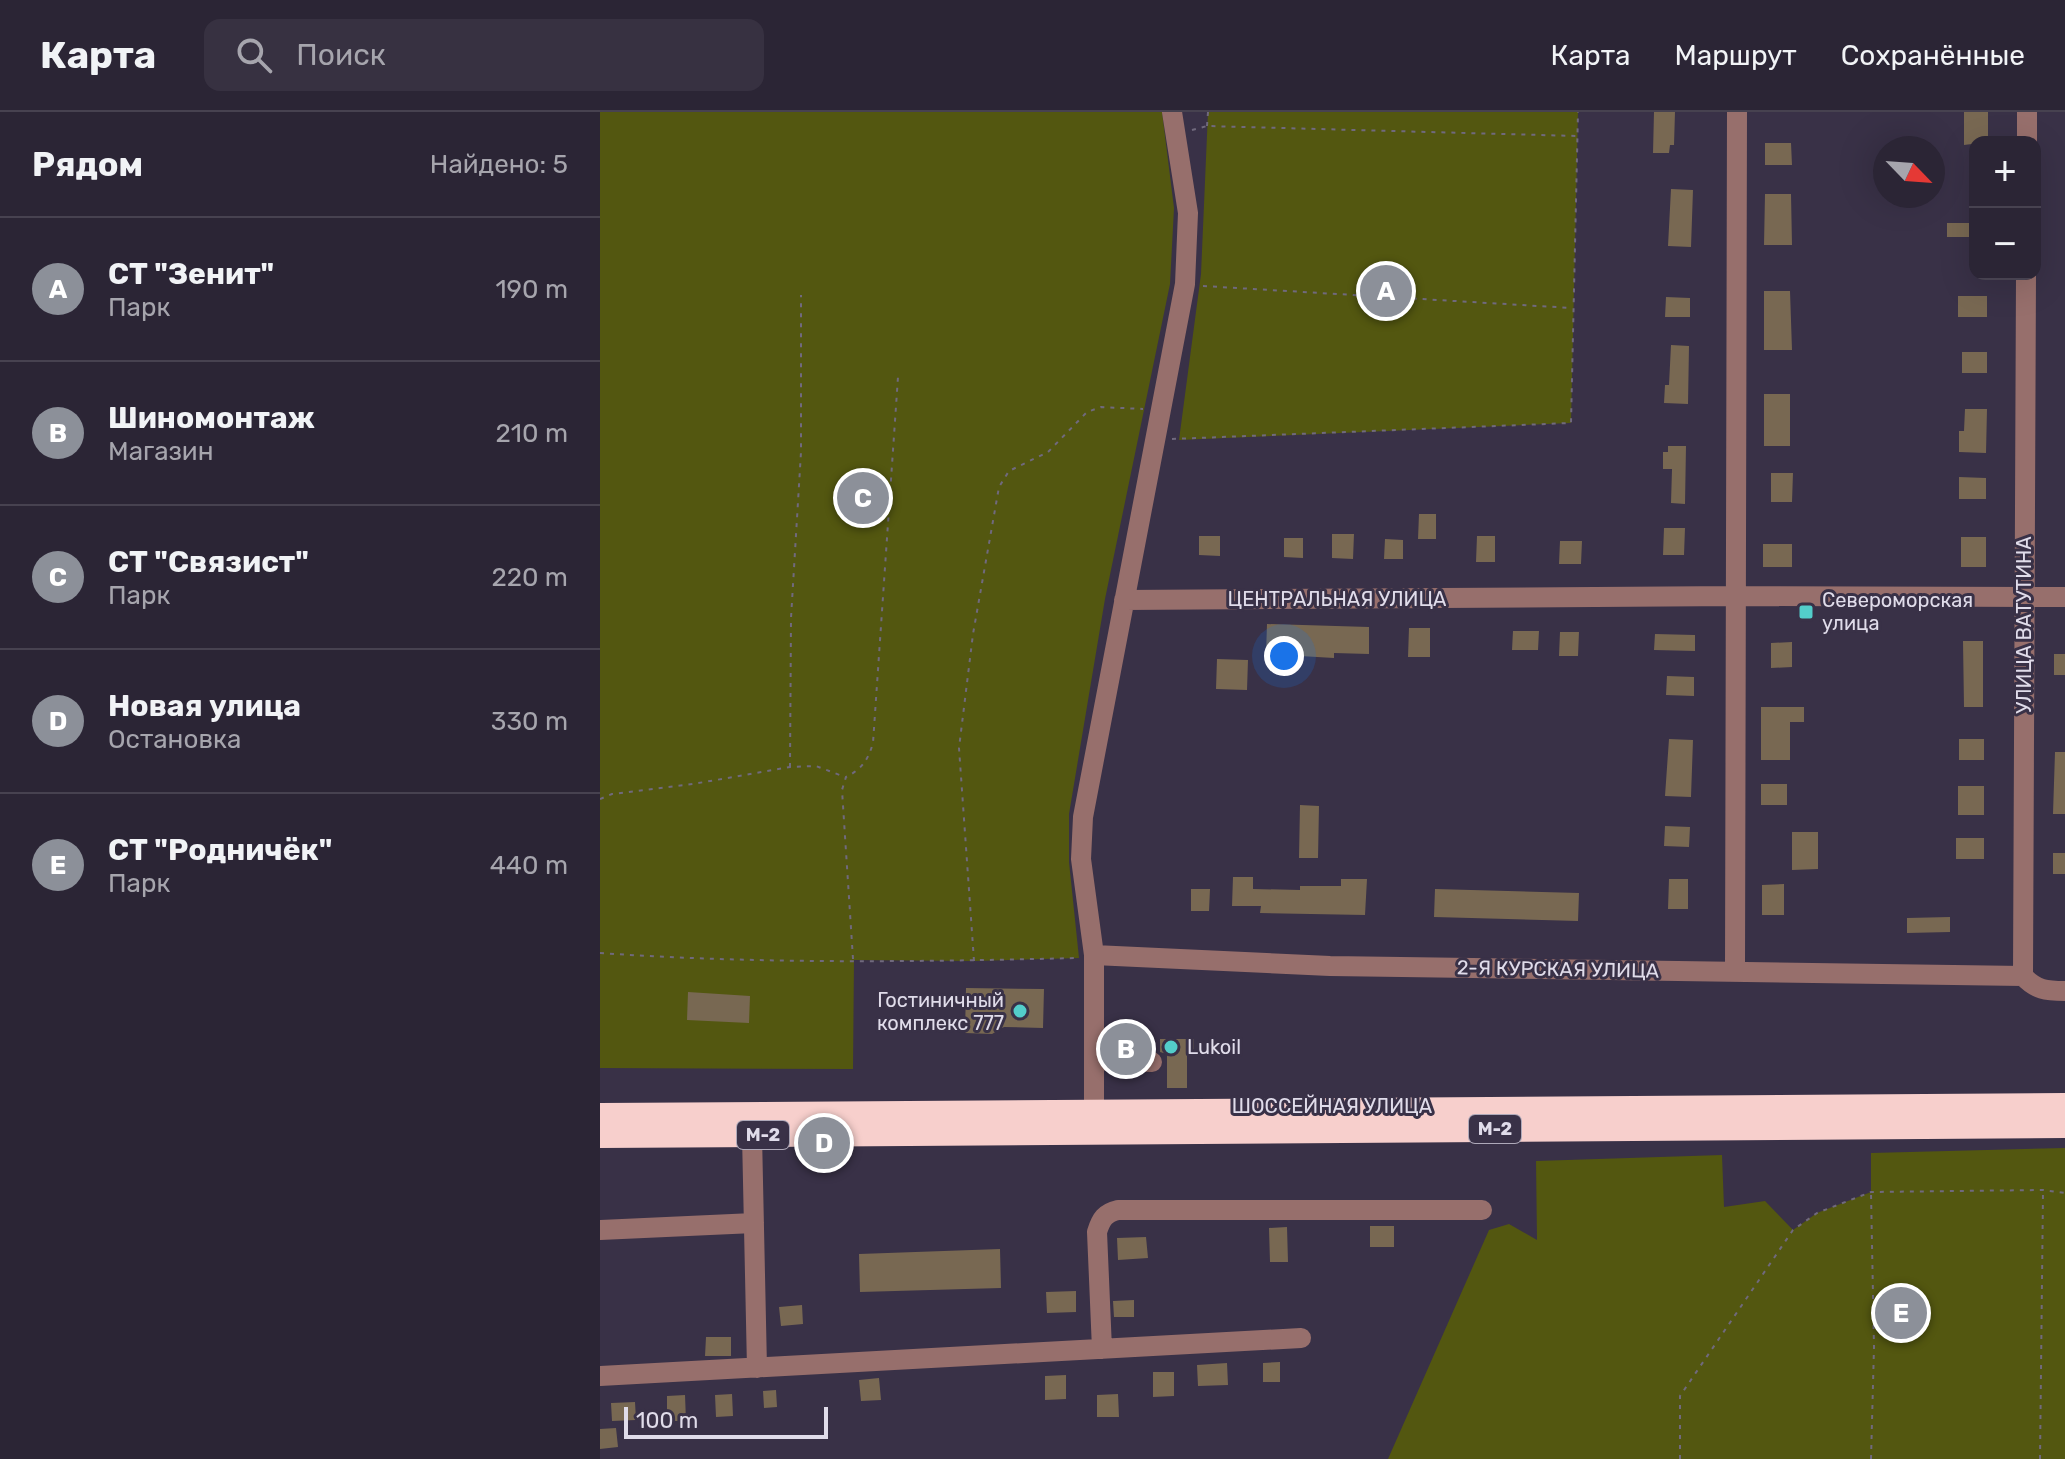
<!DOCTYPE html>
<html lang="ru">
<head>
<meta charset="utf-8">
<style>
  :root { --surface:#2b2535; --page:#373141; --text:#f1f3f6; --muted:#a6a5ad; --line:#474250; --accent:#8c9099 }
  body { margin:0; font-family:Rubik,sans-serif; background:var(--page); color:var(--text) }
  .controls { position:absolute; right:24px; top:24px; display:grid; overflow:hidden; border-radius:16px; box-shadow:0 8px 32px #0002 }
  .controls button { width:72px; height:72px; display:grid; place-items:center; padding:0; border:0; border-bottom:2px solid var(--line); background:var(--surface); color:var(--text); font:40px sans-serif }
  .compass { position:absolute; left:1273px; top:24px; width:72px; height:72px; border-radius:50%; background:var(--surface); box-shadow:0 8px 32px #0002; rotate:115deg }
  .scale { position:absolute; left:24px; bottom:20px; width:204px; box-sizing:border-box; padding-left:8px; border:4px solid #e0dcea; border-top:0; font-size:22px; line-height:28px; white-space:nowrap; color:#e0dcea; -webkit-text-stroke:6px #393147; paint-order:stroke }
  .you { position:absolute; left:684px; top:544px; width:28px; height:28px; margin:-20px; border:6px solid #fff; border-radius:50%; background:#1a73e8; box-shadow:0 0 0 12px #1a73e833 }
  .badge { display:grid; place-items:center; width:52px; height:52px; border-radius:50%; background:var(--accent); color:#fff; font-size:26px; font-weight:700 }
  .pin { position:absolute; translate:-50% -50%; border:4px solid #fff; box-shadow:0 2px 8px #0006 }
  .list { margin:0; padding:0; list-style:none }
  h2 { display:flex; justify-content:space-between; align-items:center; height:104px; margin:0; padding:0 32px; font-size:34px }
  h2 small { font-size:26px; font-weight:400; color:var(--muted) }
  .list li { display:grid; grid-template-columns:52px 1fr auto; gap:24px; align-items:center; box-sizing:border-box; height:144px; padding:0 32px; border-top:2px solid var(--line) }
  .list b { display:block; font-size:30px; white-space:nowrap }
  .list p { margin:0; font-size:26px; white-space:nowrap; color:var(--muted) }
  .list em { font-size:26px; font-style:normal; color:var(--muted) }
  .icon { flex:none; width:44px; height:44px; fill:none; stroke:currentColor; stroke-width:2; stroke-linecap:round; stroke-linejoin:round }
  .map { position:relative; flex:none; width:1465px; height:1347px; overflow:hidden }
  header { display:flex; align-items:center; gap:48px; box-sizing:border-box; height:112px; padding:0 40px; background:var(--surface); border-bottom:2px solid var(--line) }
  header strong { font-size:38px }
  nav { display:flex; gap:44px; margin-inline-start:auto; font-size:28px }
  .search { width:560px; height:72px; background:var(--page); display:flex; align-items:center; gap:20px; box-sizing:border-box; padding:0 28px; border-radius:16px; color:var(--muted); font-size:30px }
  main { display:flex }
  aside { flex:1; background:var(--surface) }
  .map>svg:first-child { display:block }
  .green { fill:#535710 }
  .building { fill:#786852 }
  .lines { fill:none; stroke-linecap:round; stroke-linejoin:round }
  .path { stroke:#70697d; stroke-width:2; stroke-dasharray:4 6; stroke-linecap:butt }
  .minor { stroke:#976f6c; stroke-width:20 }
  .highway { stroke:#f7cfcc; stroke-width:24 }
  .poi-dot { fill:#53cdca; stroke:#393147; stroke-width:3 }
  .labels { text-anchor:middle; stroke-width:6; stroke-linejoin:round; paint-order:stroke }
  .shield { fill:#393147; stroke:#aea9b9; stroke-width:2 }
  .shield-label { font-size:18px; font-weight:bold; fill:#e0dcea }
  .street-label { font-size:20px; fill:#e0dcea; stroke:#393147 }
  .poi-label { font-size:20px; fill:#e0dcea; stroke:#393147; text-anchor:start }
</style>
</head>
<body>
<header>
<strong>Карта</strong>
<div class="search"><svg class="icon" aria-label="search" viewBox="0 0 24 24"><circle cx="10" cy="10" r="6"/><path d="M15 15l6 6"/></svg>Поиск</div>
<nav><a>Карта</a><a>Маршрут</a><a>Сохранённые</a></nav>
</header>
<main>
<aside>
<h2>Рядом<small>Найдено: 5</small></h2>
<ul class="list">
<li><span class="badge">A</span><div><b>СТ &quot;Зенит&quot;</b><p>Парк</p></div><em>190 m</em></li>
<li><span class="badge">B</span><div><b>Шиномонтаж</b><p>Магазин</p></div><em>210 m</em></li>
<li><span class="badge">C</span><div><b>СТ &quot;Связист&quot;</b><p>Парк</p></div><em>220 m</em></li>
<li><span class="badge">D</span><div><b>Новая улица</b><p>Остановка</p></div><em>330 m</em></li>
<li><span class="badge">E</span><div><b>СТ &quot;Родничёк&quot;</b><p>Парк</p></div><em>440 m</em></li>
</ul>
</aside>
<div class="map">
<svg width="1465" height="1347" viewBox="0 0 1465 1347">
  <rect width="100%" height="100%" fill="#393147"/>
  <path class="green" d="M0,0H562L574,96L570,172L505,487L469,702V750L479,846L374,849L254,848L253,957L0,956Z
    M608,0H978L971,311L579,328L601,162Z
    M1465,1036V1347H788L889,1118L909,1112L937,1128L936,1049L1122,1043L1124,1095L1165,1089L1193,1118L1217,1101L1271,1080V1041Z"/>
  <path class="building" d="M1054,0H1075L1074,33H1070L1069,41H1053Z
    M1364,0H1388V30L1364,33Z
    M1165,31H1191L1192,53H1165Z
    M1071,77L1093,78L1091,135L1068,134Z
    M1165,82H1191L1192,133H1164Z
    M1347,111H1375V125H1347Z
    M1164,179H1190L1192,238H1164Z
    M1358,184H1387V205H1358Z
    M1066,185L1090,186V205H1065Z
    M1071,233L1089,234L1088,292L1064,291L1065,273H1069Z
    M1362,240H1387V261H1362Z
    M1164,282H1190V334H1164Z
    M1365,297H1387L1386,341L1359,340V319H1364Z
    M1068,334H1086L1085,392L1071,391L1072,357H1063V340H1068Z
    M1171,361H1193L1192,390H1171Z
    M1359,365L1386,366V387H1359Z
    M819,402H836V427H818Z
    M1064,416H1085L1084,443H1063Z
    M732,422H754L753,447L732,446Z
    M599,424H620V444L599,443Z
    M877,424H895V450H876Z
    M1361,425H1386V455H1361Z
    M684,426H703V446L684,445Z
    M785,427L803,428V447H784Z
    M960,429H982L981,452H959Z
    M1163,432H1192V455H1163Z
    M667,512L769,515V542L734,541V546L666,542Z
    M809,516H830V545H808Z
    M913,519H939L938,538H912Z
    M960,520H979L978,544H959Z
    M1055,522L1095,523V539L1054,538Z
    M1363,529H1383V595H1364Z
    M1192,530V555L1171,556V531Z
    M1454,542H1465V563H1454Z
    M617,547L648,548L647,578L616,577Z
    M1067,564L1094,565V584L1066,583Z
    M1161,595H1204V610H1190V648H1161Z
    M1069,627L1093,628L1091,685L1065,684Z
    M1359,627H1384V648H1359Z
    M1455,640H1465V702H1453Z
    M1161,672H1187V693H1161Z
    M1358,674H1384V703H1358Z
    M700,693L719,694L718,746H699Z
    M1065,714L1090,715L1089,735L1064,734Z
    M1192,720H1218V757L1192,758Z
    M1356,726H1384V747H1356Z
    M1453,741H1465V762H1453Z
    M633,765H653V777L700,778V774H741V767H767L765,803L660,801L661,794H632Z
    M1069,767H1088V797H1068Z
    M1184,772V803H1162V773Z
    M591,777H610L609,799H591Z
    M835,777L979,781L978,809L834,805Z
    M1350,805V820L1307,821V806Z
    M366,876L444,877L443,916L404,915L392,922L365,921Z
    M88,880L150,884L149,911L87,908Z
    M512,919L541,920L540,936H512Z
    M560,927H594V942H587V976H567V942L560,940Z
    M770,1114H794V1135H770Z
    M687,1115L688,1150H670L669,1116Z
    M546,1125L548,1146L518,1148L517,1126Z
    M400,1137L401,1176L260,1180L259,1142Z
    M476,1179V1200L447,1201L446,1180Z
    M534,1188V1205H514L513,1189Z
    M202,1193L203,1212L181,1214L179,1195Z
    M106,1225H131V1244H105Z
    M680,1250V1270H663V1251Z
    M627,1251L628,1273L598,1274L597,1253Z
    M553,1260H574V1284L553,1285Z
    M466,1263V1287L445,1288V1264Z
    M279,1266L281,1288L261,1289L259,1268Z
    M176,1278L177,1295L164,1296L163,1279Z
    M132,1282L133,1304L116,1305L115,1283Z
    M518,1282L519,1305H497V1283Z
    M85,1283L86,1309H67V1284Z
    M35,1290L36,1308L12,1309L11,1291Z
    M16,1316L18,1335L0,1337V1317Z"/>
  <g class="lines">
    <path class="path" d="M607,14L608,0
      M592,18L607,14L977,24
      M603,174L972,196
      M572,327L971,311L978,0
      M190,655L191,506L201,340V183
      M0,687L12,682L93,672L190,655L216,654L245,665
      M0,841C158,852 319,850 477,846
      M253,847L242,678L246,665C262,657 268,648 273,631L298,265
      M374,849L359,636L373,522L399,375L409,359L448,340L487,300L501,295L543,297
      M1080,1347V1284L1193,1118L1217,1101L1271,1080L1443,1078L1465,1081
      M1271,1347L1274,1235L1271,1081
      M1440,1347L1443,1080"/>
    <path class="minor" d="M1427,30V0
      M524,488L1137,484L1465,485
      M494,843L730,854L1423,864
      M1135,860L1137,0
      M1423,864L1426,162
      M1423,864C1436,878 1446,879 1465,879
      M494,948L552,950
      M494,998V843L481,747L483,705L585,172L588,101L572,0
      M152,1023L157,1256
      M0,1118L154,1111
      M502,1237L497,1120C501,1107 505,1101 518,1098H882
      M0,1264L701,1226"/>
    <path class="highway" d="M0,1003L1465,993
      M0,1024L1465,1014"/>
  </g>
  <g class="poi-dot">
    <rect x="1198" y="492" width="16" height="16" rx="4"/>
    <circle cx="420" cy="899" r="8"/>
    <circle cx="571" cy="935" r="8"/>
  </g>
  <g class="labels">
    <g class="shield">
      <rect x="869" y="1003" width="52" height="28" rx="6"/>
      <rect x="137" y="1009" width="52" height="28" rx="6"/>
    </g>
    <g class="shield-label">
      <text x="895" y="1023">М-2</text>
      <text x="163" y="1029">М-2</text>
    </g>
    <g class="street-label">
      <text x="737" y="494">ЦЕНТРАЛЬНАЯ УЛИЦА</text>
      <text transform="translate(1424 513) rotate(-90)" y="7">УЛИЦА ВАТУТИНА</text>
      <text transform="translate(958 857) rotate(1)" y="7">2-Я КУРСКАЯ УЛИЦА</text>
      <text x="732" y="1001">ШОССЕЙНАЯ УЛИЦА</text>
    </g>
    <g class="poi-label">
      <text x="1222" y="495">Североморская<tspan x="1222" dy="23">улица</tspan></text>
      <text x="404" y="895" text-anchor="end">Гостиничный<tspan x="404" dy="23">комплекс 777</tspan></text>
      <text x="587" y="942">Lukoil</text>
    </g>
  </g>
</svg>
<div class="controls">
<button>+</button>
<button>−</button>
</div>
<svg class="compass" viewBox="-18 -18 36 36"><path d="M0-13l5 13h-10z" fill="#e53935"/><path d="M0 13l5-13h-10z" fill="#a6a5ad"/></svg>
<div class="scale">100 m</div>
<div class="you"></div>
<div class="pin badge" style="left:786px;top:179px">A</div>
<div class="pin badge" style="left:526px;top:937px">B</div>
<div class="pin badge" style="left:263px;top:386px">C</div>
<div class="pin badge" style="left:224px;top:1031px">D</div>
<div class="pin badge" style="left:1301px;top:1201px">E</div>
</div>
</main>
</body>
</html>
